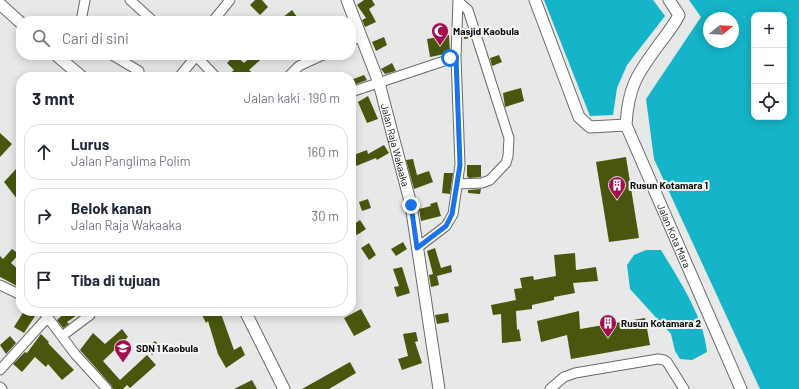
<!DOCTYPE html>
<html lang="id">
<head>
<meta charset="utf-8">
<style>
  :root { --surface:#fff; --page:#f6f6f7; --text:#1f2937; --muted:#747a83; --line:#e0e1e3 }
  body { margin:0; font-family:Barlow,sans-serif; background:var(--page); color:var(--text) }
  .controls { position:absolute; right:12px; top:12px; display:grid; overflow:hidden; border-radius:8px; box-shadow:0 2px 10px #0003 }
  .controls button { width:36px; height:36px; display:grid; place-items:center; padding:0; border:0; border-bottom:1px solid var(--line); background:var(--surface); color:var(--text); font:20px sans-serif }
  .compass { position:absolute; left:703px; top:12px; width:36px; height:36px; border-radius:50%; background:var(--surface); box-shadow:0 2px 10px #0003; rotate:72deg }
  .stop { position:absolute; width:12px; height:12px; margin:-9px; border:3px solid #1a73e8; border-radius:50%; background:#fff }
  .stop.end { background:#1a73e8; border-color:#fff; box-shadow:0 1px 4px #0008 }
  .list { margin:0; padding:0; list-style:none }
  h2 { display:flex; justify-content:space-between; align-items:center; height:52px; margin:0; padding:0 16px; font-size:17px }
  h2 small { font-size:13px; font-weight:400; color:var(--muted) }
  .list li { display:grid; grid-template-columns:26px 1fr auto; gap:12px; align-items:center; box-sizing:border-box; height:56px; margin:0 8px 8px; padding:0 8px; border:1px solid var(--line); border-radius:16px }
  .list b { display:block; font-size:15px; white-space:nowrap }
  .list p { margin:0; font-size:13px; white-space:nowrap; color:var(--muted) }
  .list em { font-size:13px; font-style:normal; color:var(--muted) }
  .icon { flex:none; width:22px; height:22px; fill:none; stroke:currentColor; stroke-width:2; stroke-linecap:round; stroke-linejoin:round }
  .map { position:relative; flex:none; width:799px; height:389px; overflow:hidden }
  .search { position:absolute; background:var(--surface); box-shadow:0 2px 10px #0003; left:16px; top:16px; width:340px; height:44px; display:flex; align-items:center; gap:10px; box-sizing:border-box; padding:0 14px; border-radius:16px; color:var(--muted); font-size:15px }
  .panel { position:absolute; background:var(--surface); box-shadow:0 2px 10px #0003; left:16px; top:72px; width:340px; height:244px; border-radius:16px }
  .map>svg:first-child { display:block }
  .water { fill:#15b4c8; fill-rule:evenodd }
  .building { fill:#48570d }
  .lines { fill:none; stroke-linecap:round; stroke-linejoin:round }
  .minor-casing { stroke:#686b68; stroke-width:11 }
  .tertiary-casing { stroke:#686b68; stroke-width:13 }
  .minor { stroke:#fff; stroke-width:9 }
  .tertiary { stroke:#fff; stroke-width:11 }
  .route { stroke:#1a73e8; stroke-width:5 }
  .labels { text-anchor:middle; stroke-width:4; stroke-linejoin:round; paint-order:stroke }
  .poi-label { font-size:10px; font-weight:bold; fill:#0d0e0d; stroke:#f3f6f4; text-anchor:start }
  .street-label { font-size:10px; fill:#0d0e0d; stroke:#f3f6f4 }
</style>
</head>
<body>
<div class="map">
<svg width="799" height="389" viewBox="0 0 799 389">
  <rect width="100%" height="100%" fill="#e6e9e7"/>
  <path class="water" d="M544,0H653L665,16L627,65L617,88L613,115L590,116Z
    M689,0H799V389H760L654,159L646,99L701,17ZM754,15H784V117H754ZM709,18H733V42H709Z
    M646,250H661C679,280 704,317 707,352L692,360L680,359L675,351L671,334L630,289L627,265L634,255Z"/>
  <path class="building" d="M255,0H262L268,7L260,15L250,5Z
    M364,0H372L375,5L369,9L376,22L365,27L362,20L366,18L357,5Z
    M292,10L300,21H278Z
    M468,28L471,38L464,39L463,29Z
    M449,35L450,53L430,57L427,39Z
    M384,37L387,45L376,51L372,42Z
    M235,55L244,63L253,55H266L249,70L257,77H226L234,70L227,63Z
    M499,55L502,62L492,66L490,58Z
    M392,63L396,71L385,74L381,69Z
    M364,75L367,80L351,86V80Z
    M521,88L524,101L505,107L503,93Z
    M368,96L378,119L367,123L358,102Z
    M0,133L12,144L0,157Z
    M384,145L389,153L377,160L376,158L351,168V156L367,150L368,154Z
    M626,157L639,238L609,242L596,162Z
    M413,159L417,175L429,171L433,182L414,189L406,160Z
    M467,165H481V177L469,178L467,176Z
    M16,169L21,174V181L18,184L21,188V204L4,182Z
    M444,173H453L450,194L442,193Z
    M481,189L480,194L468,193V190Z
    M368,199L371,208L362,211L359,202Z
    M437,202L441,216L421,221L419,209L431,206L430,204Z
    M360,220L366,229L357,235L351,226Z
    M403,242L407,249L396,256L391,249Z
    M369,243L376,255L369,260L361,248Z
    M435,248L441,268L451,265L452,272L437,276L439,285L431,287L429,275L433,274L427,251Z
    M12,249L19,254L11,263L21,272V288L0,277V256L3,259Z
    M575,253L576,270L596,267L598,281L573,283L575,293L554,297V300L532,305V309L516,311L517,330L519,329L521,341L502,343L501,314L493,315L491,305L516,300L514,289L522,288L520,278L533,276L534,280L556,276L554,255Z
    M402,267L410,293L397,297L394,287L399,286L393,269Z
    M361,309L371,327L354,336L344,318Z
    M24,311L35,316L24,333L14,327Z
    M67,311H83L67,322L69,324L63,328L57,320Z
    M209,311H220L234,350L241,346L245,355L226,368L218,354L208,321L206,323L202,315Z
    M579,311L580,329L645,318L650,345L571,359L567,335L541,342L537,321Z
    M448,313L449,322L437,324L435,315Z
    M122,329L128,337L103,361L120,380L147,355L156,365L130,388L127,385L123,389H113L111,385L80,350L93,333L105,344Z
    M416,332L418,341L415,342L422,363L402,370L398,359L408,356L403,334Z
    M41,334L49,342L48,343L74,370L62,380L48,364L46,367L35,357L22,372L13,364L25,352L27,353Z
    M10,336L16,343L6,354L0,345Z
    M155,341L161,347L152,355L146,349Z
    M350,362L356,373L329,389H302Z
    M252,380L257,389H234Z"/>
  <g class="lines">
    <g class="minor-casing">
      <path id="minor" d="M130,0L153,21
        M81,21L85,0
        M213,21L230,0
        M351,41L361,36
        M112,55L139,71
        M196,56L216,77
        M179,77L197,55
        M288,77L299,66L323,55
        M351,92L456,57
        M457,184L482,183L490,180L506,163L508,156L509,138L468,10L459,2
        M417,248L446,226L453,214L460,165L456,57L458,0
        M0,285L21,295
        M43,311L75,354L107,389
        M62,336L90,315L89,311
        M0,370L47,318
        M0,387L2,389
        M550,389L564,377L575,373L658,359L664,360L667,362L684,389"/>
    </g>
    <g class="tertiary-casing">
      <g id="tertiary">
        <path id="s1" d="M347,0L379,83L411,205L439,389"/>
        <path d="M535,0L579,117L590,127L626,125"/>
        <path id="s2" d="M669,0L679,15C674,25 667,34 660,43C637,74 628,87 626,125L741,389"/>
        <path d="M0,4L21,23"/>
        <path d="M56,55L82,77"/>
        <path d="M245,311L284,389"/>
      </g>
    </g>
    <use href="#minor" class="minor"/>
    <use href="#tertiary" class="tertiary"/>
  </g>
  <g class="lines">
    <path class="route" d="M411,205L417,248L446,226L452,214L460,165L456,57L450,58"/>
  </g>
  <defs>
    <g id="mosque-pin" transform="scale(0.9)"><path d="M0 17L-7.5 6A9.5 9.5 0 1 1 7.5 6Z" fill="#a20e50" stroke="#f3f6f4"/><path d="M3.5-4.9A6 6 0 1 0 3.5 4.9A5 5 0 1 1 3.5-4.9Z" fill="#fff"/></g>
    <g id="building-pin" transform="scale(0.9)"><path d="M0 17L-7.5 6A9.5 9.5 0 1 1 7.5 6Z" fill="#a20e50" stroke="#f3f6f4"/><path d="M-4-6H4V6H1V3H-1V6H-4ZM-2.5-4.3h1.7v1.8h-1.7ZM.8-4.3h1.7v1.8H.8ZM-2.5-1h1.7V.8h-1.7ZM.8-1h1.7V.8H.8Z" fill="#fff"/></g>
    <g id="school-pin" transform="scale(0.9)"><path d="M0 17L-7.5 6A9.5 9.5 0 1 1 7.5 6Z" fill="#a20e50" stroke="#f3f6f4"/><path d="M0-5L7-2L0 1L-7-2ZM-4 1L0 2.5L4 1V4Q0 6-4 4Z" fill="#fff"/></g>
  </defs>
  <g fill-rule="evenodd">
    <use href="#mosque-pin" x="440" y="31"/>
    <use href="#building-pin" x="617" y="185"/>
    <use href="#building-pin" x="608" y="323"/>
    <use href="#school-pin" x="123" y="348"/>
  </g>
  <g class="labels">
    <g class="poi-label">
      <text x="453" y="35">Masjid Kaobula</text>
      <text x="630" y="189">Rusun Kotamara 1</text>
      <text x="621" y="327">Rusun Kotamara 2</text>
      <text x="136" y="352">SDN 1 Kaobula</text>
    </g>
    <g class="street-label">
      <text dy="4" stroke="none"><textPath href="#s1" startOffset="153">Jalan Raja Wakaaka</textPath></text>
      <text dy="4" stroke="none"><textPath href="#s2" startOffset="263">Jalan Kota Mara</textPath></text>
    </g>
  </g>
</svg>
<div class="controls">
<button>+</button>
<button>−</button>
<button><svg class="icon" aria-label="locate" viewBox="0 0 24 24"><circle cx="12" cy="12" r="6"/><path d="M12 2v4M12 18v4M2 12h4M18 12h4"/></svg></button>
</div>
<svg class="compass" viewBox="-18 -18 36 36"><path d="M0-13l5 13h-10z" fill="#e53935"/><path d="M0 13l5-13h-10z" fill="#747a83"/></svg>
<div class="stop" style="left:450px;top:58px"></div>
<div class="stop end" style="left:411px;top:205px"></div>
<div class="search"><svg class="icon" aria-label="search" viewBox="0 0 24 24"><circle cx="10" cy="10" r="6"/><path d="M15 15l6 6"/></svg>Cari di sini</div>
<section class="panel">
<h2>3 mnt<small>Jalan kaki · 190 m</small></h2>
<ul class="list">
<li><svg class="icon" aria-label="ahead" viewBox="0 0 24 24"><path d="M12 20V5M6 11l6-6 6 6"/></svg><div><b>Lurus</b><p>Jalan Panglima Polim</p></div><em>160 m</em></li>
<li><svg class="icon" aria-label="right" viewBox="0 0 24 24"><path d="M7 20v-9h11M14 6l5 5-5 5"/></svg><div><b>Belok kanan</b><p>Jalan Raja Wakaaka</p></div><em>30 m</em></li>
<li><svg class="icon" aria-label="arrive" viewBox="0 0 24 24"><path d="M6 21V4h12l-3 4 3 4H6"/></svg><div><b>Tiba di tujuan</b></div></li>
</ul>
</section>
</div>
</body>
</html>
